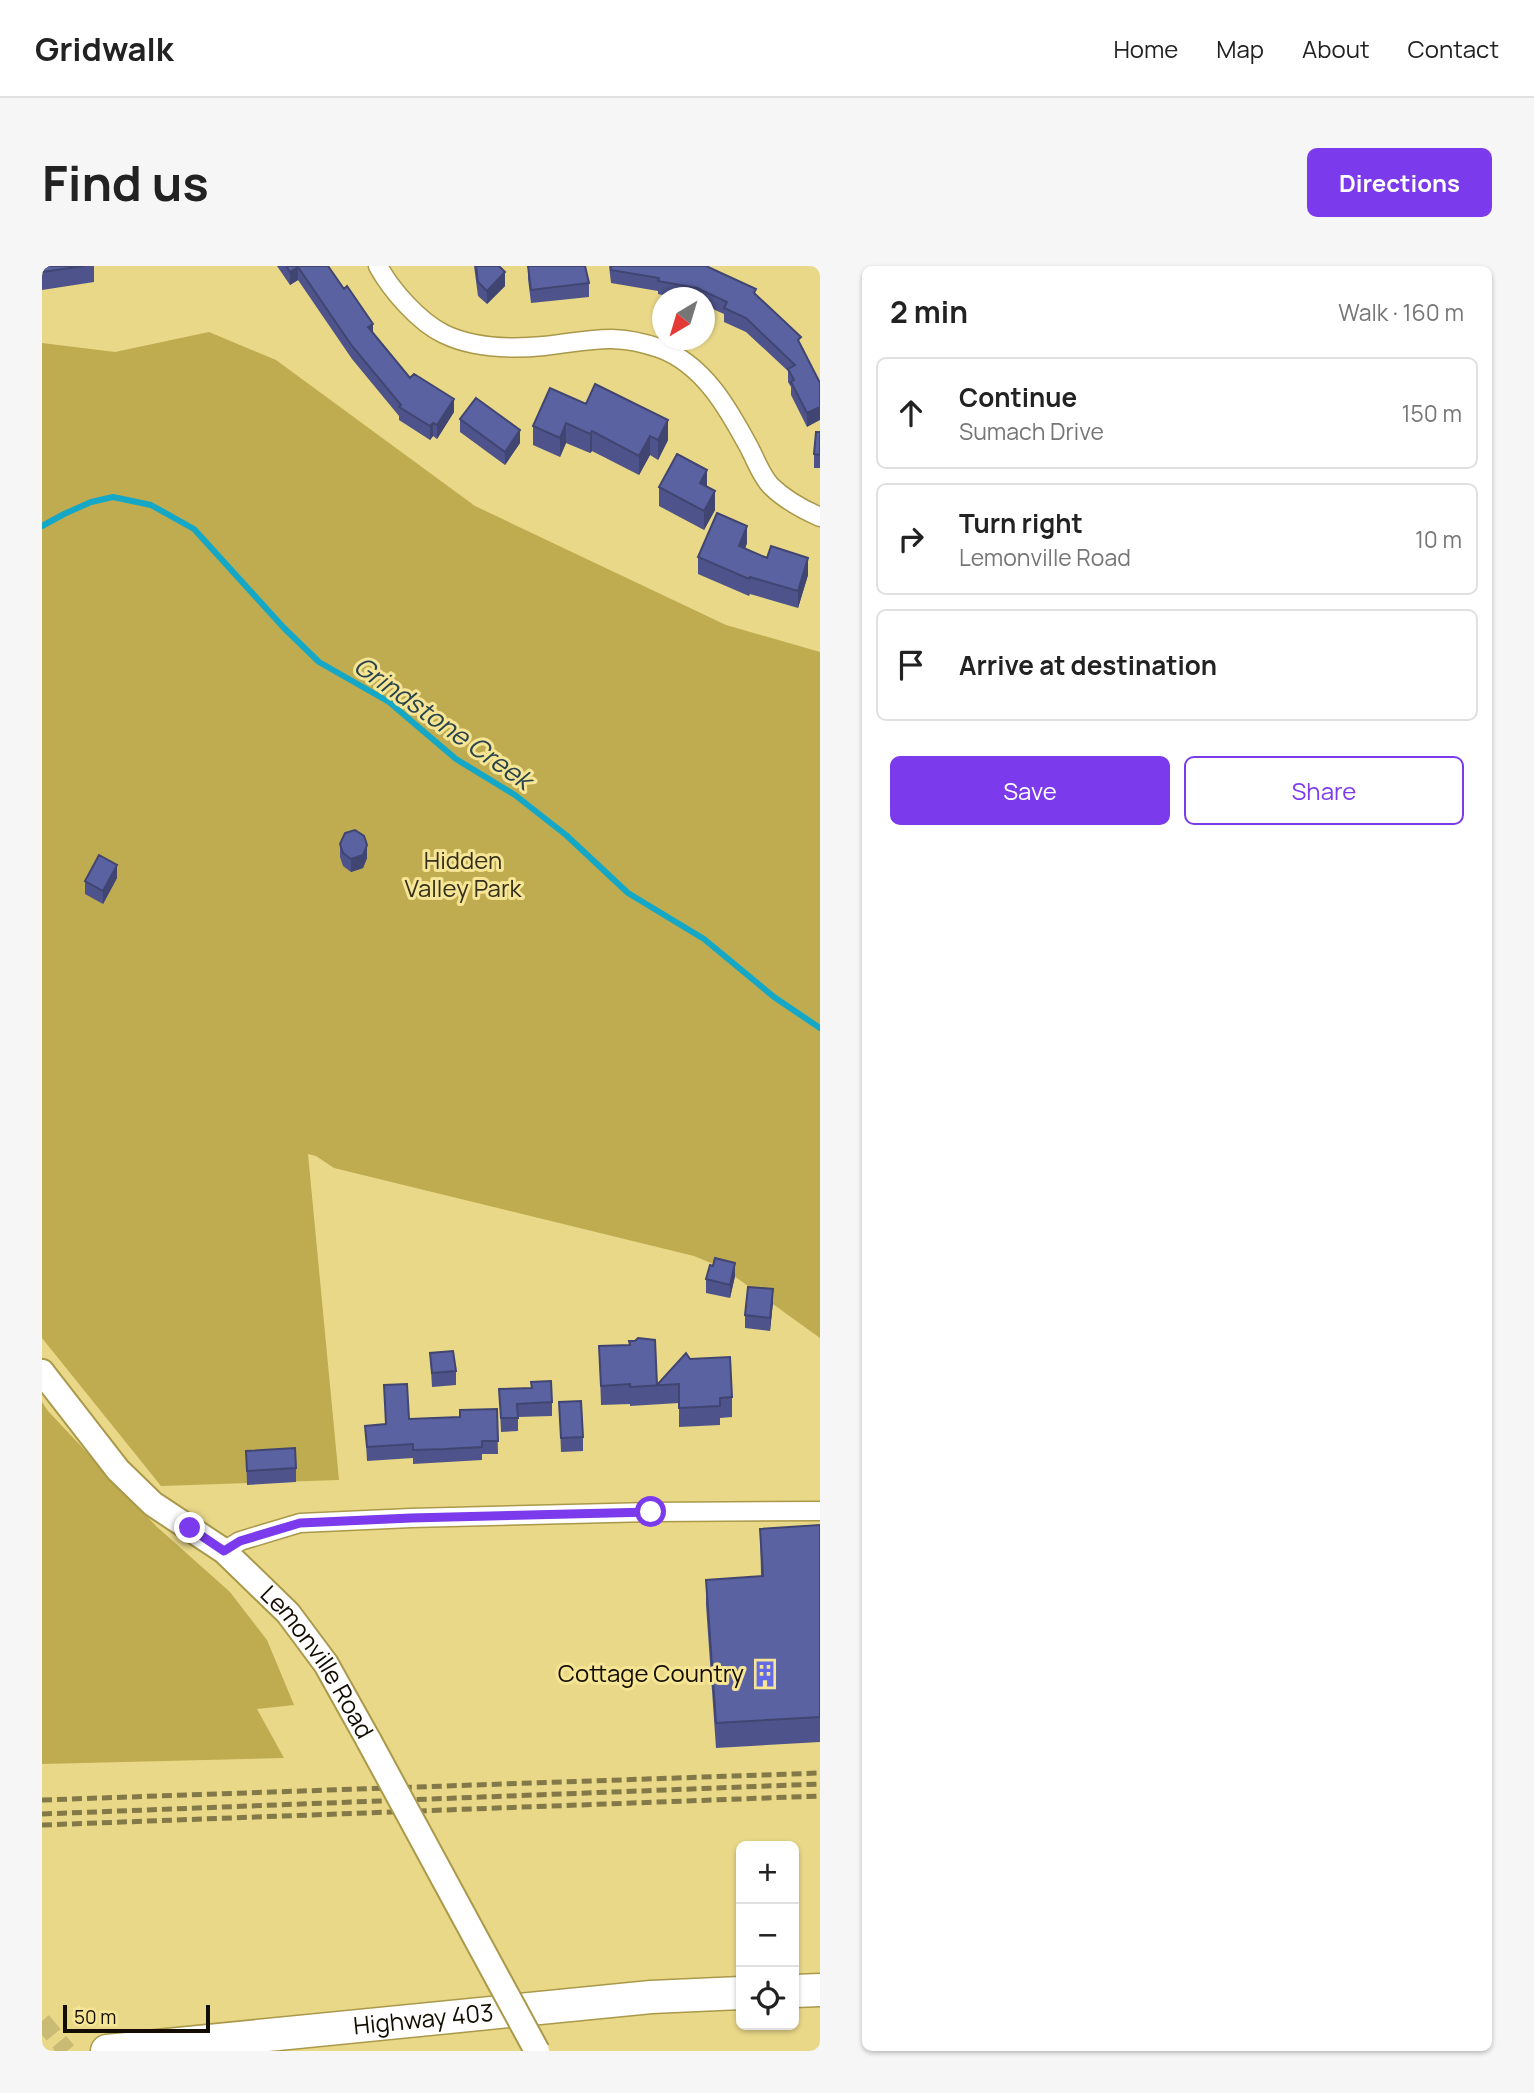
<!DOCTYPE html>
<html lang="en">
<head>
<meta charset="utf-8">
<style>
  :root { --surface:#fff; --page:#f6f6f6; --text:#222; --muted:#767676; --line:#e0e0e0; --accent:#7c3aed }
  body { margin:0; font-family:Manrope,sans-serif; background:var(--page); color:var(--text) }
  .controls { position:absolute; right:21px; bottom:21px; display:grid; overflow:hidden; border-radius:10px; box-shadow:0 2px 5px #0004 }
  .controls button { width:63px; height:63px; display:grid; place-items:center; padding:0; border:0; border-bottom:2px solid var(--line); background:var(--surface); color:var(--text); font:35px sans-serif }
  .compass { position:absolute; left:610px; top:21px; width:63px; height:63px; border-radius:50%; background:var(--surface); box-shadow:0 2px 5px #0004; rotate:218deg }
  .scale { position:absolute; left:21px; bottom:18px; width:147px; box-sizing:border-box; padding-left:7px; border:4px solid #120d00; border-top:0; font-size:19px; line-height:24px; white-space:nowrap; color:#120d00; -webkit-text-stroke:5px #f6e595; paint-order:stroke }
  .stop { position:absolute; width:21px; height:21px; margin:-16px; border:5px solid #7c3aed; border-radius:50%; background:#fff }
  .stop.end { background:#7c3aed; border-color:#fff; box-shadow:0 2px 7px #0008 }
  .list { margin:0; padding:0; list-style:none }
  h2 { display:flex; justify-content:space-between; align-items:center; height:91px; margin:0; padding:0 28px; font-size:30px }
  h2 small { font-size:23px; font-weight:400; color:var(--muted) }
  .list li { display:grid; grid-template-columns:46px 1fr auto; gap:21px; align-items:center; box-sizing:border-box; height:112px; margin:0 14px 14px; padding:0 14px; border:2px solid var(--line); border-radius:10px }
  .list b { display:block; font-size:26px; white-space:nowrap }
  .list p { margin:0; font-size:23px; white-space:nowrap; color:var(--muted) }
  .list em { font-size:23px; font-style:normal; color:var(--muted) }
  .actions { display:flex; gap:14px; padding:21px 28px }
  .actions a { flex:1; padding:16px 0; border:2px solid var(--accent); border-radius:10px; text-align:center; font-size:24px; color:var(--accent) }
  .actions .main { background:var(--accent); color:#fff }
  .icon { flex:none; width:38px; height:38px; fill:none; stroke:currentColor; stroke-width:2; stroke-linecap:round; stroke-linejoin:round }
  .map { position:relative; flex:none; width:778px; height:1785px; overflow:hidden; border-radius:10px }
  header { display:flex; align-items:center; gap:42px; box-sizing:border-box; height:98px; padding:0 35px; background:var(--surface); border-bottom:2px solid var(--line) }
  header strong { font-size:33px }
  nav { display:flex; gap:38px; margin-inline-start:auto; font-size:24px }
  .intro { display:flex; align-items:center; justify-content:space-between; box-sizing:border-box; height:168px; padding:0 42px }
  h1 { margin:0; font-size:49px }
  .button { padding:18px 32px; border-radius:10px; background:var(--accent); color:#fff; font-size:24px; font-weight:700 }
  main { display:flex; gap:42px; padding:0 42px }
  aside { flex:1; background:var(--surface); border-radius:10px; box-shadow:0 2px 5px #0004 }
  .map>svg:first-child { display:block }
  .green { fill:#bfab50 }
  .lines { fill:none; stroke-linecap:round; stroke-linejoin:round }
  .stream { stroke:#15a7c6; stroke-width:6 }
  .street-tunnel { stroke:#c9ba74; stroke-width:18; stroke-dasharray:18 9; stroke-linecap:butt }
  .street-casing { stroke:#aa994a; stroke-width:21 }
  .secondary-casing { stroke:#aa994a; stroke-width:28 }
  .highway-casing { stroke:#aa994a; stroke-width:35 }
  .street { stroke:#fff; stroke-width:18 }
  .secondary { stroke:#fff; stroke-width:24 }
  .highway { stroke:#fff; stroke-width:32 }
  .rail { stroke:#837847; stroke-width:5; stroke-dasharray:10 5; stroke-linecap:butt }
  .secondary-bridge-casing { stroke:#aa994a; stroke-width:28; stroke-linecap:butt }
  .secondary-bridge { stroke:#fff; stroke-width:24 }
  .wall { fill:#4e548b }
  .shaded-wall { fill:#404571 }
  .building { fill:#5b62a2; stroke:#404571; stroke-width:2 }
  .route { stroke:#7c3aed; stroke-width:9 }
  .labels { text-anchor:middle; stroke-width:6; stroke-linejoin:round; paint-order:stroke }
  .park-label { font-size:24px; fill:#34301b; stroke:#f6e595 }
  .street-label { font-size:24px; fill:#120d00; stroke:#f6e595 }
  .poi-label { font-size:24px; fill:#120d00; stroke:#f6e595; text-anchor:end }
  .water-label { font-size:26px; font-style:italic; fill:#29444c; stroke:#f6e595 }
</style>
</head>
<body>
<header>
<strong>Gridwalk</strong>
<nav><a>Home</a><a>Map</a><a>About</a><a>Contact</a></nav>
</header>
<div class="intro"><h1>Find us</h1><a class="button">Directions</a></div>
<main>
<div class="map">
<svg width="778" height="1785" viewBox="0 0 778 1785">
  <rect width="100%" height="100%" fill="#e9d888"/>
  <path class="green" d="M167,66L234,94L433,240L684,359L778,386V1072L681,1002L652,990L292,902L274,890L266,888L297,1214L119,1220L0,1072V77L73,86Z
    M0,1136L6,1145L114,1260L188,1326L225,1374L252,1439L215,1443L242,1492L0,1498Z"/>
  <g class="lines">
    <path class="stream" d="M0,260L22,248L49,236L71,231L109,239L152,263L242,362L277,396L347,436L414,493L473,529L524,569L586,627L662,673L732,731L778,762"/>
    <path class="street-tunnel" d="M0,1755L25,1785"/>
    <g class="street-casing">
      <path id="street" d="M336,0C349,24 377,56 402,68C431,82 470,83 502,80C548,75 570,66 617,82C662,98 687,144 708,183C714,195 720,211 729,220C743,234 760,243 778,251
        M182,1285L198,1275L258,1257L369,1252L609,1246L778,1245"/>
    </g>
    <g class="secondary-casing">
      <g id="secondary">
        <path id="s1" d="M0,1106L76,1204L111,1238L182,1285L246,1347L284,1398L327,1475"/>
      </g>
    </g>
    <g class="highway-casing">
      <g id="highway">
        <path d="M752,1725L778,1724"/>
        <path id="s2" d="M65,1785L609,1731L699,1727"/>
      </g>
    </g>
    <use href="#street" class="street"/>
    <use href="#secondary" class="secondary"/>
    <use href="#highway" class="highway"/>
    <path class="rail" d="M0,1534L778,1507
      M0,1548L778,1518
      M0,1559L778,1530"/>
    <g class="secondary-bridge-casing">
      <path id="secondary-bridge" d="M327,1475L495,1785"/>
    </g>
    <use href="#secondary-bridge" class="secondary-bridge"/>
  </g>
  <path class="wall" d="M0,0H52V16L0,24Z
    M235,0H286L331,67L368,112L412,146L395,173L391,170L388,174L357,154V150L310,93L256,14L248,19Z
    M432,0H457L463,20L445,38L436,30Z
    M486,0L547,17V31L489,37L486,13Z
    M567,0H664L714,29L759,80L778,117L765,161L749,129V121L746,116V105L704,66L682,56V48L662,39V32H634L616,28V25L569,17Z
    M508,122L626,174L616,194L608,189L597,209L550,185L548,187L524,177L518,191L491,179V160Z
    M418,153L478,177L463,199L418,166Z
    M778,166V202H772V188Z
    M617,221H665L673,244L662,264L617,240Z
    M705,277L703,283L766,309L756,342L708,328L707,330L656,308V291Z
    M298,578L325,592L321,602L309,606L301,600L298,591Z
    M75,612L61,638L43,628V615Z
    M693,1010L688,1032L664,1027V1013Z
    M731,1036L728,1065L703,1062V1049Z
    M557,1080L615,1119L648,1093L690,1131V1151L678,1152V1159L637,1161V1137L588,1140V1138L559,1139Z
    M388,1087L414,1105V1119L390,1121Z
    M342,1119L367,1153L418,1151L455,1143L456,1188H440V1194L371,1198V1192L325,1195L323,1160L344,1158Z
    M489,1122L510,1136V1150L476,1151V1165L459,1166L457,1123Z
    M517,1136L541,1171V1185L519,1186Z
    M204,1185L254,1202V1216L205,1219Z
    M778,1259V1476L674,1482L664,1339V1314L719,1310L718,1263Z"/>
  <path class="shaded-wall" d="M256,1V14L248,19V6Z
    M463,6V20L445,38V25Z
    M331,58V71L326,61Z
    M412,133V146L395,173V159Z
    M778,141V154L765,161V147Z
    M626,154V174L616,194V174Z
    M391,157V170L388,174V160Z
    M524,157V177L518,191V172Z
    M478,164V177L463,199V186Z
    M550,165V185L548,187V168Z
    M608,170V189L597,209V190Z
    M665,204V223L658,217Z
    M673,225V244L662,264V245Z
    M705,260V277L697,297V280Z
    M766,292V309L756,342V325Z
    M325,579V592L321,602L309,606V593Z
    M75,599V612L61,638V625Z
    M693,997V1010L688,1032V1019Z
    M731,1023V1036L728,1065V1052Z"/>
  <path class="building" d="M0,0H42L0,6Z
    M244,0H286L302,23L305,20L331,58L326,61L368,112L372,108L412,133L395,159L391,157L388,160L357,141L359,139L310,80L256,1L248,6Z
    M434,0H457L463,6L445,25L436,16Z
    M486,0H543L547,17L489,24Z
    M569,0H664L714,23L712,27L759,71L756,74L778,117V141L765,147L749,116L752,114L746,103L753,99L704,52L682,42L685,36L655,22L616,15L617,12L569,4Z
    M553,118L626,154L616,174L608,170L597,190L550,165L548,168L524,157L518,172L491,160L508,122L544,138Z
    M434,132L478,164L463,186L418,153Z
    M774,166H778V189L772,188Z
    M635,188L665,204L658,217L673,225L662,245L617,221Z
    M675,247L705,260L697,280L725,292L729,280L766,292L756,325L708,311L707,313L656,291Z
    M313,564L322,570L325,579L321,589L309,593L301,587L298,578L303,567Z
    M57,589L75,599L61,625L43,615Z
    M673,992L693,997L688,1019L664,1013L668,999L671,1000Z
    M706,1021L731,1023L728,1052L703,1049Z
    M596,1072L613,1074L615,1119L644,1087L648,1093L688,1091L690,1131L678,1132V1140L637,1142V1118L588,1121V1118L559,1120L557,1080L588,1079L587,1075H593Z
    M411,1085L414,1105L390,1107L388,1087Z
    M509,1115L510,1136L475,1138L476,1152H459L457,1123L490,1122L489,1116Z
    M365,1118L367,1153L418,1151V1144L455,1143L456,1175H440V1181L403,1183L371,1184V1178L325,1181L323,1160L344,1158L342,1119Z
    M539,1135L541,1171L519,1172L517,1136Z
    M253,1182L254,1202L205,1205L204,1185Z
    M778,1259V1451L674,1457L664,1314L721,1310L718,1263Z"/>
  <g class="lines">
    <path class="route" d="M148,1262L182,1285L198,1275L258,1257L369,1252L609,1246"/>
  </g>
  <defs>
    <g id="building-bare" transform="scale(2.1)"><path d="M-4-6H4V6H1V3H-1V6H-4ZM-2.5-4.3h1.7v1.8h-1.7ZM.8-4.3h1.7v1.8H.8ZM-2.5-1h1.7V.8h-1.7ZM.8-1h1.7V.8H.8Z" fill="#656be4" stroke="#f6e595" stroke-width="2.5" paint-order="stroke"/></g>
  </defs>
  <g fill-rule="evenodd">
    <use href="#building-bare" x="723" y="1408"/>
  </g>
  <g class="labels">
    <g class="park-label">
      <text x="421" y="603">Hidden<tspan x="421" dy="28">Valley Park</tspan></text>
    </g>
    <g class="street-label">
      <text dy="8" stroke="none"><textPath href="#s1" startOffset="404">Lemonville Road</textPath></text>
      <text dy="8" stroke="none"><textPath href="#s2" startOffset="318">Highway 403</textPath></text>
    </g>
    <g class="poi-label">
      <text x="702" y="1416">Cottage Country</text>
    </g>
    <g class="water-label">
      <text transform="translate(401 457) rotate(35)" y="9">Grindstone Creek</text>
    </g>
  </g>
</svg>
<div class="controls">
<button>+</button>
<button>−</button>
<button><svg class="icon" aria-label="locate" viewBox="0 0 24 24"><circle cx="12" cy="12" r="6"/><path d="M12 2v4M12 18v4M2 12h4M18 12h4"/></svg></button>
</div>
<svg class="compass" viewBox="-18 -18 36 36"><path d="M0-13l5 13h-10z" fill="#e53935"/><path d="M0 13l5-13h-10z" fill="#767676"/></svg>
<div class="scale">50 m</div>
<div class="stop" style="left:609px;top:1246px"></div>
<div class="stop end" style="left:148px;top:1262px"></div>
</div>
<aside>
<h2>2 min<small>Walk · 160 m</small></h2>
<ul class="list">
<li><svg class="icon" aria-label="ahead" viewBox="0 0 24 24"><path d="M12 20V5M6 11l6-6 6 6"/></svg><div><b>Continue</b><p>Sumach Drive</p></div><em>150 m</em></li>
<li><svg class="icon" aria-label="right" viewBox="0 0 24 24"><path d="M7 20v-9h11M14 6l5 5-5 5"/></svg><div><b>Turn right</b><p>Lemonville Road</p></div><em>10 m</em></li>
<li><svg class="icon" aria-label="arrive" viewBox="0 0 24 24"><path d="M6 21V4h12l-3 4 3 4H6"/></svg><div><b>Arrive at destination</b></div></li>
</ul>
<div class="actions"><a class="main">Save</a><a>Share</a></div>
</aside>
</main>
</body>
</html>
